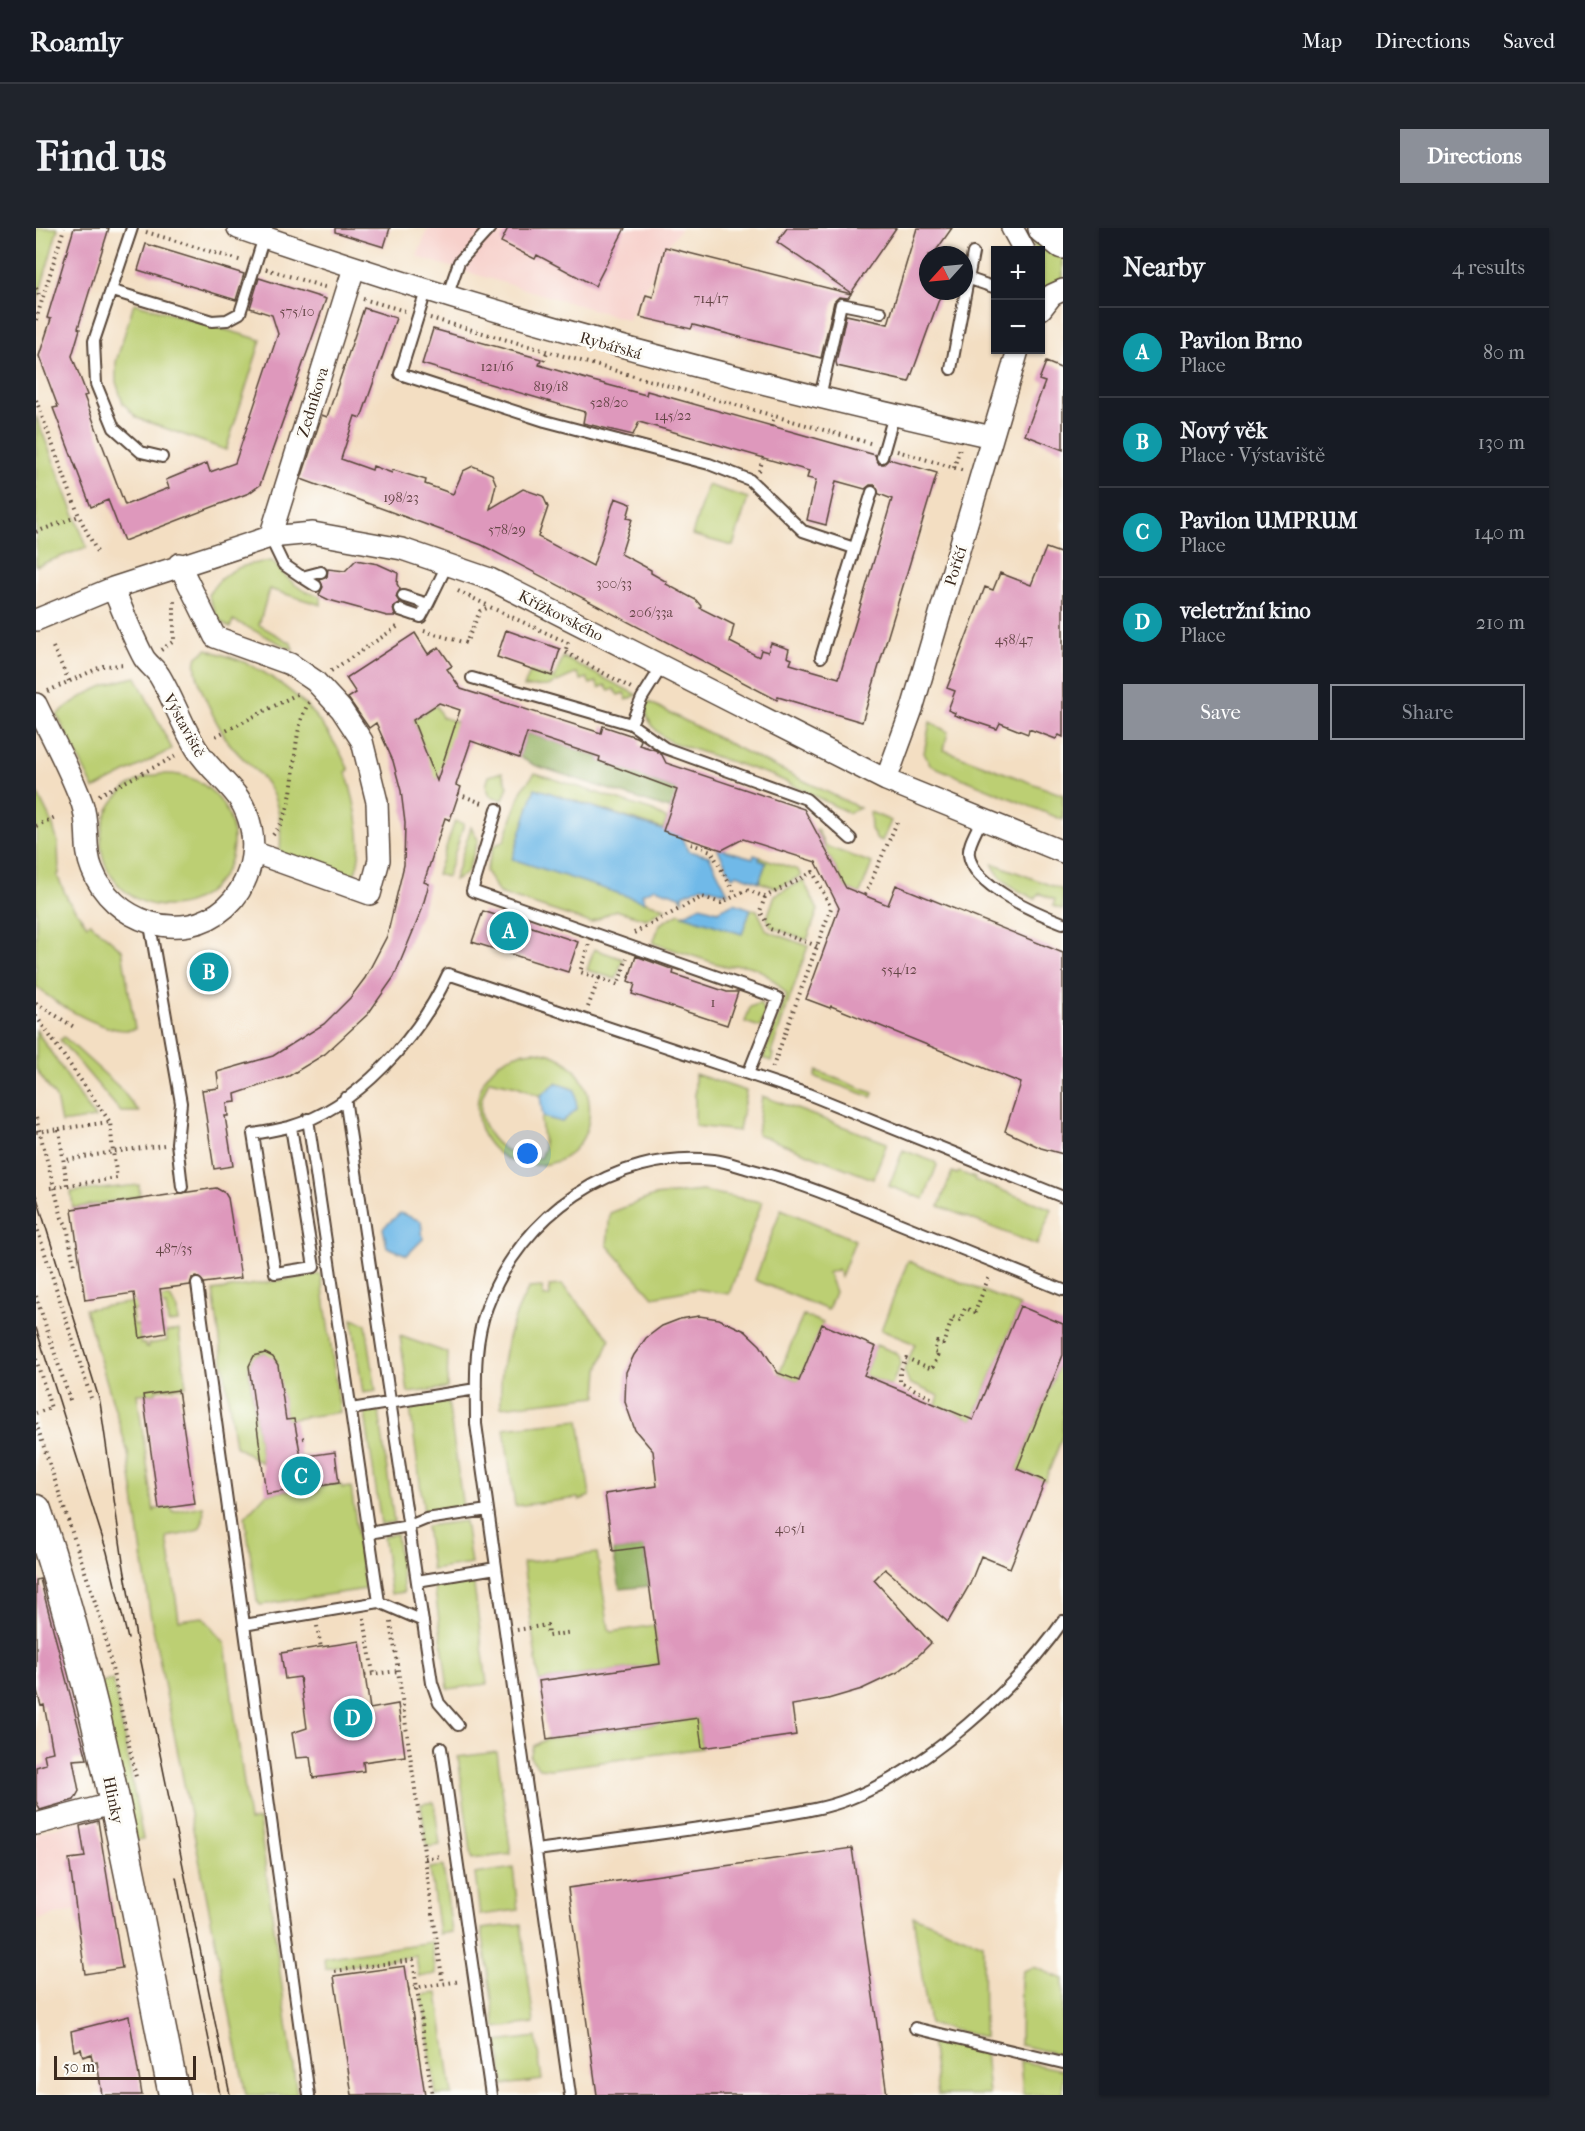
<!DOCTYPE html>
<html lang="en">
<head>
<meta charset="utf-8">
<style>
  :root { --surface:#171b24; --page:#20242c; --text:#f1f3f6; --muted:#9ea1a6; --line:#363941; --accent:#8c9099 }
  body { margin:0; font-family:"IM FELL French Canon",serif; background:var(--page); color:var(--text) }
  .controls { position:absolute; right:18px; top:18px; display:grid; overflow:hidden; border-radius:0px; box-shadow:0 2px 4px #0004 }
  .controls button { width:54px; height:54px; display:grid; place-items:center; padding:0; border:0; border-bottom:2px solid var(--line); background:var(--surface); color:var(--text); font:30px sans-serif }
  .compass { position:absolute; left:883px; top:18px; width:54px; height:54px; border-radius:50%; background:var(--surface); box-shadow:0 2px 4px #0004; rotate:243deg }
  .scale { position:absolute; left:18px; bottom:15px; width:142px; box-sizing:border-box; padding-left:6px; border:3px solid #3b2a1e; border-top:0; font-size:16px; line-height:21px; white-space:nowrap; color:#3b2a1e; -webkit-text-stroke:4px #fdfcf7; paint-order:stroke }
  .you { position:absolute; left:492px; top:926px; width:21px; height:21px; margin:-15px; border:4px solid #fff; border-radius:50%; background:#1a73e8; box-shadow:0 0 0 9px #1a73e833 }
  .badge { display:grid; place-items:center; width:39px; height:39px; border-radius:50%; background:var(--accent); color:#fff; font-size:20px; font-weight:700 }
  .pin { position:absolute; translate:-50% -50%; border:3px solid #fff; box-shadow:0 2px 6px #0006 }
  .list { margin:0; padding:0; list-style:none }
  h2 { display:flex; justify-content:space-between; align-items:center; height:78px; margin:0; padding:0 24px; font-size:26px }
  h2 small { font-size:20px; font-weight:400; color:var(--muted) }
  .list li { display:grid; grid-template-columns:39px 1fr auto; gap:18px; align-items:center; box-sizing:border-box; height:90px; padding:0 24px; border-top:2px solid var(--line) }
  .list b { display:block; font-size:22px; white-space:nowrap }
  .list p { margin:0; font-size:20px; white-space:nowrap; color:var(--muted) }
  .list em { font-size:20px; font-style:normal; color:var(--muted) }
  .actions { display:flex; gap:12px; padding:18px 24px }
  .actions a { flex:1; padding:14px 0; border:2px solid var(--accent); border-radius:0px; text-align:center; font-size:21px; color:var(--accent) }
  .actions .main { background:var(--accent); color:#fff }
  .map { position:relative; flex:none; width:1027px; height:1867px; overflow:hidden; border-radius:0px }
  header { display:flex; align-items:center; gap:36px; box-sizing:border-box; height:84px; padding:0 30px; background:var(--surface); border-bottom:2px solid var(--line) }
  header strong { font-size:28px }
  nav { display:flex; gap:33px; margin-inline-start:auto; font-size:21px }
  .intro { display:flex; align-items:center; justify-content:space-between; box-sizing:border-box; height:144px; padding:0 36px }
  h1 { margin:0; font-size:42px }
  .button { padding:15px 27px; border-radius:0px; background:var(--accent); color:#fff; font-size:21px; font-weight:700 }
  main { display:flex; gap:36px; padding:0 36px }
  aside { flex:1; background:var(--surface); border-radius:0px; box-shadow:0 2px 4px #0004 }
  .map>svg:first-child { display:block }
  .built { fill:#f7d0cb }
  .green { fill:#bccf73; stroke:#7c7c48; stroke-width:1.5; fill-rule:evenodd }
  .forest { fill:#95b265; stroke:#686e42; stroke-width:1.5 }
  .water { fill:#6fb9e8; stroke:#557283; stroke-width:1.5 }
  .building { fill:#de98bc; fill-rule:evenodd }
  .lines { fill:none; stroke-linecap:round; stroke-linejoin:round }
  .lane-casing { stroke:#574537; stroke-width:14 }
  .street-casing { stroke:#574537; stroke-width:24 }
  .secondary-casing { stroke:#574537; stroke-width:33 }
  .primary-casing { stroke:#574537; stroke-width:36 }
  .path { stroke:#574537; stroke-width:4; stroke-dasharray:1.5 4.5; stroke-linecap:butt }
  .lane { stroke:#fff; stroke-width:10 }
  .street { stroke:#fff; stroke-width:21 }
  .secondary { stroke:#fff; stroke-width:30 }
  .primary { stroke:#fff; stroke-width:33 }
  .tram { stroke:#3b2a1e; stroke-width:1.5 }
  .labels { text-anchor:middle; stroke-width:6; stroke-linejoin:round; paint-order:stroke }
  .number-label { font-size:14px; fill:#644646 }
  .street-label { font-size:16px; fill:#3b2a1e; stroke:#fdfcf7 }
</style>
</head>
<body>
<header>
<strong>Roamly</strong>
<nav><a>Map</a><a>Directions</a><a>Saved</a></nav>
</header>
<div class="intro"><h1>Find us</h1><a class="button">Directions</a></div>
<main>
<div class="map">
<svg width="1027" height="1867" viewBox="0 0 1027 1867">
  <rect width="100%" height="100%" fill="#fdfcf7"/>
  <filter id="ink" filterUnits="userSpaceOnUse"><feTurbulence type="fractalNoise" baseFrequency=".0167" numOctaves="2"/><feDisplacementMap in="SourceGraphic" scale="12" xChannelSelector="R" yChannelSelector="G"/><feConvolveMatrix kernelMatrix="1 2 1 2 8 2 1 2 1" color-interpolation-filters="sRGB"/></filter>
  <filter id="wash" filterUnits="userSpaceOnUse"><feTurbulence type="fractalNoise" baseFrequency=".008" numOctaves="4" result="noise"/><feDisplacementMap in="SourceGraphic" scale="24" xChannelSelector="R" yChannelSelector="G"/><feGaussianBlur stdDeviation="1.35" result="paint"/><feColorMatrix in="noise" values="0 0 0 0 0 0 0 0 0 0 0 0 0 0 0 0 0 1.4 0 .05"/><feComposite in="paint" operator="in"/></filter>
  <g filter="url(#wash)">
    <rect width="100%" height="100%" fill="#f3dec2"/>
    <path class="built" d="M392,0H645L629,21L627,28L592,92L381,29Z
      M62,1588L75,1673L0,1692V1605Z"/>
    <path class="green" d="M0,0H22L0,78Z
      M996,8L1027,29V54L1005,64V22H999Z
      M98,75L225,112L190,222L101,190L87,175L80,154V134Z
      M0,188L51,319L0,338Z
      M671,257L712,270L697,318L656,307Z
      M236,333C251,350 262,364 285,368V377L233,361L223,397L255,415L257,422L197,392L194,400L182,391L172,367C188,341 206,336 236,333Z
      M171,421C184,427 197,429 210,435C259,458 291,494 313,542L310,544C318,570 332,624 317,648L313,651L244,628C245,606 246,585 236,565C224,540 203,532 189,509C180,494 153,444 161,429Z
      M527,429L601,467L591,472L588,465L582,467L578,461L573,463L569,457L563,460L560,454L554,456L551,450L545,452L541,445L512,458L488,459L494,444L518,451Z
      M100,449L136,521L58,561L21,487C44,466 69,455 100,449Z
      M611,473L719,529L824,580L813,585L738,548L635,514C620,505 607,492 611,473Z
      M400,477L406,489L421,494L405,553L398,550L377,492Z
      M894,494L912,504L908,522L1027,567V592L894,537L888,525Z
      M466,544L472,558L467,572L454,568L450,558L453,548Z
      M499,545L617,583L631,591L627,601L499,560L477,631L629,680L610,691L579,682L555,695L463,665L450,643L458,618L468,613L486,561Z
      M65 612a66 66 0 1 1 132 0a66 66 0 1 1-132 0Z
      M0,562L16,595L22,615L23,646L21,647L32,672L51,697L54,695L86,722L99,801C72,808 19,776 0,758Z
      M834,584L855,593L846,613L841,612L835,601Z
      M419,593L428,596L411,649L401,646Z
      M435,599L442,612L431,645L418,652Z
      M781,601L789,618L836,635L824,666L810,660L779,602Z
      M724,629L762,642L765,648L741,660L723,654L730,635L723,632Z
      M956,635L1027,662V682L1017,678L1019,672L1003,665L999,671C981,662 964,655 956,635Z
      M767,652L782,682L771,712L735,699L731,690L739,667Z
      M715,681L721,682L731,703L772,718L735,825L737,826L735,833L727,830L751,767C736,749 716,730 691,739L617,715L624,696L643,685L706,706Z
      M558,721L587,731L580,751L551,742Z
      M724,775L729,786L724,799L709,794L714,779Z
      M0,802L59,890L25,895L20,870L0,841Z
      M28,809L84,860L103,884H85L24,812Z
      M498,823C572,829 571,935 501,937C425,939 419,828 498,823ZM453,852L481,858L504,868L520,855L538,861L541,881L526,894L507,889L505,892L508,921L504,930C476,933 450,914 445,885C443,873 449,862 453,852Z
      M781,843L837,865L836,869L779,849Z
      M659,846L710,863L703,903L659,898Z
      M726,868L851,915L837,951L721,906Z
      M867,922L899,934L901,937L888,971L853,958Z
      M916,944L921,946L923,944L939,950L938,952L1016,981L1001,1017L903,978Z
      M103,957L104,968L37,980L35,964Z
      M666,963L726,974L693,1066L660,1061L617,1069L571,1017L574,985L618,968Z
      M745,981L819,1012L805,1049L802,1041L792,1045L799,1064L792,1082L719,1052Z
      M872,1033L984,1078L937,1192L900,1177L903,1168L873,1155L868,1142L879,1116L845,1102Z
      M285,1046L304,1184L250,1192L240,1132L229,1125C218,1126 213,1132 213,1143L226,1235L199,1218L177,1063Z
      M526,1057L574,1111L563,1141L561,1168L465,1179C463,1136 471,1098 493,1060L506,1059L508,1069L514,1068L513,1058Z
      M134,1069L141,1082L142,1094L132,1095L130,1078L96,1083L98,1097H102L105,1116H109L110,1119H113V1116L131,1113L130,1104L143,1102L150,1158L120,1162V1165L101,1166L118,1284L119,1281L136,1279L137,1284L167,1278C171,1308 154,1304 131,1309L143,1392L167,1389L189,1415L213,1593L223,1592L261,1867H210L114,1385L92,1225L49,1081Z
      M767,1087L787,1095L763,1153L743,1146Z
      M316,1091L330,1096L340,1163L327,1165Z
      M364,1108L412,1125L411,1160L372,1165Z
      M840,1117L858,1124L864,1130V1137L855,1158L828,1147Z
      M1027,1127V1207L1009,1253L981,1241Z
      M412,1173L427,1280L388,1285L374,1179Z
      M343,1183L358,1294L345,1296L329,1185Z
      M543,1192L554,1268L543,1272L542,1270L479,1278L468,1200Z
      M298,1256L305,1257L306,1260L315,1259L329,1361L224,1377L221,1372L209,1289L230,1266L272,1260V1265L282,1264V1259Z
      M429,1293L435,1336L396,1342L390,1298Z
      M360,1306L368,1364L355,1366L347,1308Z
      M561,1325L573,1401L576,1404L619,1397L624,1436L503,1453L487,1335Z
      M437,1350L451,1456L412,1461L398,1355Z
      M77,1452L107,1611L96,1613L64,1455Z
      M662,1490L666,1520L515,1541L503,1540L494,1529L497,1518L511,1511Z
      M461,1524L475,1626L436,1631L422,1529Z
      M398,1574L404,1617L391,1619L385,1576Z
      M407,1638L416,1704L403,1706L394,1640Z
      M477,1640L482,1682L444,1687L439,1646Z
      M877,1688L947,1716L948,1809L893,1796Z
      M485,1696L498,1795L460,1800L446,1701Z
      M395,1714L400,1746L383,1749L380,1728L289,1741L288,1730Z
      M998,1739L1027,1751V1827L984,1817L985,1750L987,1743Z
      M402,1765L416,1867H400L386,1767Z
      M500,1809L506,1852L468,1857L462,1814Z
      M895,1812L949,1824L953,1867H902Z
      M984,1833L1027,1842V1867H987Z"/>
    <path class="forest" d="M491,505L564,529L563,533L595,544L616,533L610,552L649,565L646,577L637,574L634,581L624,578L498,537L483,529Z
      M608,1319L613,1358L584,1361L577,1323Z"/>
    <path class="water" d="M499,560L645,608L652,623L673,628L692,665L666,658L647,667V672L644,668L619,660L606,666L609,674L476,631Z
      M681,620L717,630L718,627L724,629L723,632L730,635L723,654L701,646L696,649Z
      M698,675L715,681L706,706L647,687L664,678L682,683Z
      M520,855L539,862L541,881L526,894L507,889L504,868Z
      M364,985L385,993L387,1011L371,1027L351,1019L347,1000Z"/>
    <g id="blocks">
      <path class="building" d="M38,0H73L42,100L44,101L36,128L51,167L48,168L89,277L133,260L130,252L171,235L174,244L199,235L242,106L236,87L214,80L223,50L290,71L224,257L213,265L88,313L72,272L55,279L17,180L22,179L3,128L15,91L11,90Z
        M299,0H354L348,19L299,4Z
        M472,0H589L559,58L501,27L499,31L465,14Z
        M751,0H860L815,65L741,14Z
        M881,0H916L897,27H892V63H906L873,154L801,138L800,134L810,87L852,96Z
        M110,16L208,46L200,72L102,42Z
        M629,19L815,66L812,70L803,69L798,74L785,130L657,97L655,101L604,89L610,67L617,69Z
        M328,80L360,90L325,190L319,188L305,231L336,242L337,238L356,245L357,242L390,252L389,256L417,266L427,243L437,238L456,246L460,256L454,281L487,261L507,268L512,279L502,309L557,338L579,270L595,276L591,290L596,291L585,326L615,342V345L631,354L630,356L660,372L665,378L664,380L698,397L694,414L723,429L725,422L732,424L735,415L753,421L751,429L756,431L754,436L803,450L856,271L843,266L839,257H834L829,261L800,253L790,297L771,292L780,252L771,250L773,243L603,194L597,207L551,196L547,195L549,184L386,136L397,101L505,131L503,137L557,153L610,167L611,163L839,227L843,236H848L853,231L901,245L826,494L742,469L741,472L446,317L265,251L286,187L291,189Z
        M1010,134L1027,141V222L989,207L1009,154L1003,152Z
        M1010,320L1027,326V509L1023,507L1020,511L993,501L992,506L964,495L961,501L918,487L919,485L912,482L919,463L911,460L949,359L957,362L964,345L995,357Z
        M320,332L342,336L362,345L361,356L364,361L360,369L364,375L357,379L359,388H351L293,372L283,367L287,359L284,352L291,349L292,341L309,343Z
        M470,402L524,421L516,448L461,429Z
        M379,405L392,426L403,419L416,438L411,441L425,461L565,505L567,498L600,509L605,512L603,517L619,522L626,527L630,535L768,581L810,660L852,677L860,657L1027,725V926L1005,920L969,903L985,855L795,778L794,780L770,771L803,680L780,634L707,611L686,622L627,603L641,562L563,533L564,529L491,505L483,530L435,513L420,557L425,559L414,592L409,590L388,654L393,656L385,684L358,749L332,786L289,826L253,848L199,866L200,874L191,875L192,888H189L197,938L178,941L166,862L183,860L181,844L237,828L288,796L314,770L329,750L351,708L368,637L369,595L365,563L357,533L340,495L333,500L312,470L320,465L310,450ZM403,475L424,482L401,553L377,492Z
        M447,683L542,714L532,744L436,714Z
        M600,728L638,742L637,746L691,764H702L691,797L596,766L599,756L592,753Z
        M180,960L189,965L192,970L205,1050L168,1055L161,1049L156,1050L154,1057L124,1061L130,1105L104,1110L98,1065L49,1072L36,981Z
        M984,1078L1027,1096V1127L981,1241L1009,1253L974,1340L945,1328L934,1356L912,1394L849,1341L838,1352L895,1415L882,1428L862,1444L826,1461L792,1471L756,1477L760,1507L666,1520L662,1490L511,1511L503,1453L624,1436L608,1319L577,1323L569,1266L621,1258L617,1223L599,1202L589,1174L590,1144L598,1127L610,1110L626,1098L644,1091L663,1088L683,1091L709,1103L724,1117L742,1145L763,1153L786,1096L840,1119L828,1147L937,1192Z
        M229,1125L237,1129L242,1137L250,1192L258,1191L265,1229L299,1224L303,1255L230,1266L213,1138L218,1128Z
        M142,1162L159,1276L123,1281L107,1167Z
        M4,1351L51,1531L37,1532L43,1563L38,1572L4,1582L0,1573V1539L10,1536L8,1526L17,1524L8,1477L5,1478L0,1459V1352Z
        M324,1413L334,1481L362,1476L369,1528L327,1534L328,1543L277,1550L274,1529L260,1530L256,1505L271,1500L264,1449L249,1451L245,1425Z
        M62,1593L86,1740L49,1746L33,1631L49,1629L44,1598Z
        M816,1620L851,1867H561L532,1660Z
        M369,1738L389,1867H316L298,1748Z
        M93,1788L106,1867H66L61,1834L57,1835L55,1826L47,1829L45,1821L38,1823L35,1803Z"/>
    </g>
  </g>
  <g filter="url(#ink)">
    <use href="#blocks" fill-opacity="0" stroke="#574537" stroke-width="1.5"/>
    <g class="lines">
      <g class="lane-casing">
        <path id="lane" d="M96,0L58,113L60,156L78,200L105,224L126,229
          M928,49L960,60
          M77,63L176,93L191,92L204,85L228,9
          M390,63L364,146L509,193L673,236L714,252L767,303L818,320
          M411,69L423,34L454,0
          M915,141L937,25
          M784,169L805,76L845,84
          M846,229L858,187
          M234,309L247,336L266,349L285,344
          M266,349L280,358
          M367,368L392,376L412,335
          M364,382L385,389L392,376
          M785,429L836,264
          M436,450L595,496L629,520L770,571L815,611
          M595,496L606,470L626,438
          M461,581L436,663L742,770L712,846
          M945,592C942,601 931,617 933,627C937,658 1001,685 1027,695
          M114,697L145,875L141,915L146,959
          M309,870L396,1455L403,1475L422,1497
          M272,891L343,1374
          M255,899L278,1039L239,1045L217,906C229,904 241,902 253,899C321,880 384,808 412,746L772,866L1027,969
          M161,1056L273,1867
          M315,1181L440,1161
          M333,1305L373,1298L390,1291L452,1282
          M381,1353L460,1340
          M208,1397L343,1374L387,1393
          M405,1520L455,1867
          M500,1622C572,1612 644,1604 716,1592C748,1586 783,1583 813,1571C891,1541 980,1461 1027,1393
          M879,1800L1027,1835
          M534,1867L440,1196C440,1157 437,1116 451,1079C485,987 578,921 678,932C689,933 702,938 713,941C752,951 788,965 825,980C892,1007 960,1035 1027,1062"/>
      </g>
      <g class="street-casing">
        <path id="street" d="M202,0C449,86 701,153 956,209
          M976,0L988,22
          M1005,81L1016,67L1027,62
          M234,309L318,40
          M143,336L179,409L254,436L279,453L305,481L326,513L341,574L343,632L334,666L217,624
          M0,392L77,360L234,309L277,305L366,321L454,351L850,552L1027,624
          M0,476C15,508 34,541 46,575C54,597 47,620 56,641C76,694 146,718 190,679C211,660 221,628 215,600C207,560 179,551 160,520C146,497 137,470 123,447C119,441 112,436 108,430C96,408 87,383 77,360
          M850,552L876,481L982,122
          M0,1596L79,1575"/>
      </g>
      <g class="secondary-casing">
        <path id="secondary" d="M0,1282C65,1472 98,1671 138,1867"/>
      </g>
      <g class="primary-casing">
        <path id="primary" d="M1009,0L1027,14"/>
      </g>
      <path class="path" d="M110,4L206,33
        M230,41L292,60
        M0,60L4,70
        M327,71L369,83
        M394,90L837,216
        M0,92L28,0
        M506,138L511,124
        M0,172L43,288L62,326
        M735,199L738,188
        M861,223L929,243
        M918,240L924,220
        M723,243L727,231
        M0,304L43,288
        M422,363L453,378
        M388,403L430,415L444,383L454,379L532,415L529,424L597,461
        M17,419L33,453
        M125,422L138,413V371
        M295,443L364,397
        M12,463L67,438L89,437
        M180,508L265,464
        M422,566L449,576
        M63,567L142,527
        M0,598L21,588
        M237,607C268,571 249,516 273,474
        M655,616L675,623L700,667
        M829,667L862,592
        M729,669L724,683L734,701L781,718
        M598,705L666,669L685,675L711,662L729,669L777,644L795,680L736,841
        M563,750L582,757L591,730
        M0,775L38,799
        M552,779L563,750L544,744L553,716
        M0,788L74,894L77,924L30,932
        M0,890L26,990L31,998L38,1037
        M23,901L74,894
        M0,904L23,901L31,957
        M14,960L81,950L77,924L128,917
        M0,997L55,1170
        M0,1068L35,1175
        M0,1131L15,1180L0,1185
        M895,1170L864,1154V1144L870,1130L896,1141L903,1126L898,1124L901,1114L907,1116L917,1089L924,1092L929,1080L939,1084L954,1046
        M0,1195L66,1395L100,1549
        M261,1211L268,1210
        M328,1390L337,1446
        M355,1394L407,1756
        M281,1398L285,1420
        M481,1402L511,1397L512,1408L536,1404
        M329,1447L362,1443
        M389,1630L406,1628
        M299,1743L377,1732L396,1867
        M372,1761L425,1753"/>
      <use href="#lane" class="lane"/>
      <use href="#street" class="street"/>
      <use href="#secondary" class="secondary"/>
      <use href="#primary" class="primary"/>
      <path class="tram" d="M0,967L64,1174L87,1334L100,1409L194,1867
        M0,1100L71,1324L92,1411
        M140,1649L184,1867"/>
    </g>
  </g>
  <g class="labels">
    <g class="number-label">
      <text x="675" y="75">714/17</text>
      <text x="261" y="88">575/10</text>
      <text x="461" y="143">121/16</text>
      <text x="515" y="163">819/18</text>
      <text x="573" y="179">528/20</text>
      <text x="637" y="192">145/22</text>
      <text x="365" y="274">198/23</text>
      <text x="471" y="306">578/29</text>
      <text x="578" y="360">300/33</text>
      <text x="615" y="389">206/33a</text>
      <text x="978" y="416">458/47</text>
      <text x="863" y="746">554/12</text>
      <text x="677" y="779">1</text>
      <text x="138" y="1025">487/35</text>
      <text x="754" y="1305">405/1</text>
    </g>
    <g class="street-label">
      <text transform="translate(575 117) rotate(16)" y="6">Rybářská</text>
      <text transform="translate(276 174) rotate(-73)" y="6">Zedníkova</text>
      <text transform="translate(919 338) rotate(-73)" y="6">Poříčí</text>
      <text transform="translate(525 387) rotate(27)" y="6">Křížkovského</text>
      <text transform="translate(149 497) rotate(61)" y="6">Výstaviště</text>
      <text transform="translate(78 1572) rotate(78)" y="6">Hlinky</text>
    </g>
  </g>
</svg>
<div class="controls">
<button>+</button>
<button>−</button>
</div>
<svg class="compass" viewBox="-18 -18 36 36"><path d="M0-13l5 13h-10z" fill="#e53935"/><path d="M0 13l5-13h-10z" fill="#9ea1a6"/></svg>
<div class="scale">50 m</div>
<div class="you"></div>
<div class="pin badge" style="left:473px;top:703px;background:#0f9aa8">A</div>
<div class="pin badge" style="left:173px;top:744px;background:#0f9aa8">B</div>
<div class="pin badge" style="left:265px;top:1248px;background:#0f9aa8">C</div>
<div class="pin badge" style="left:317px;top:1490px;background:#0f9aa8">D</div>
</div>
<aside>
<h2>Nearby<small>4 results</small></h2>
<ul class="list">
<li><span class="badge" style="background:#0f9aa8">A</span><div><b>Pavilon Brno</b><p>Place</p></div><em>80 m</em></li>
<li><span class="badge" style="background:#0f9aa8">B</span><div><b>Nový věk</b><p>Place · Výstaviště</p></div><em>130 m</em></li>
<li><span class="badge" style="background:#0f9aa8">C</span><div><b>Pavilon UMPRUM</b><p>Place</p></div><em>140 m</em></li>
<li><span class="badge" style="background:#0f9aa8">D</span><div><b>veletržní kino</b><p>Place</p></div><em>210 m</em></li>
</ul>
<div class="actions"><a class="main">Save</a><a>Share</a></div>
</aside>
</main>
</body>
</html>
